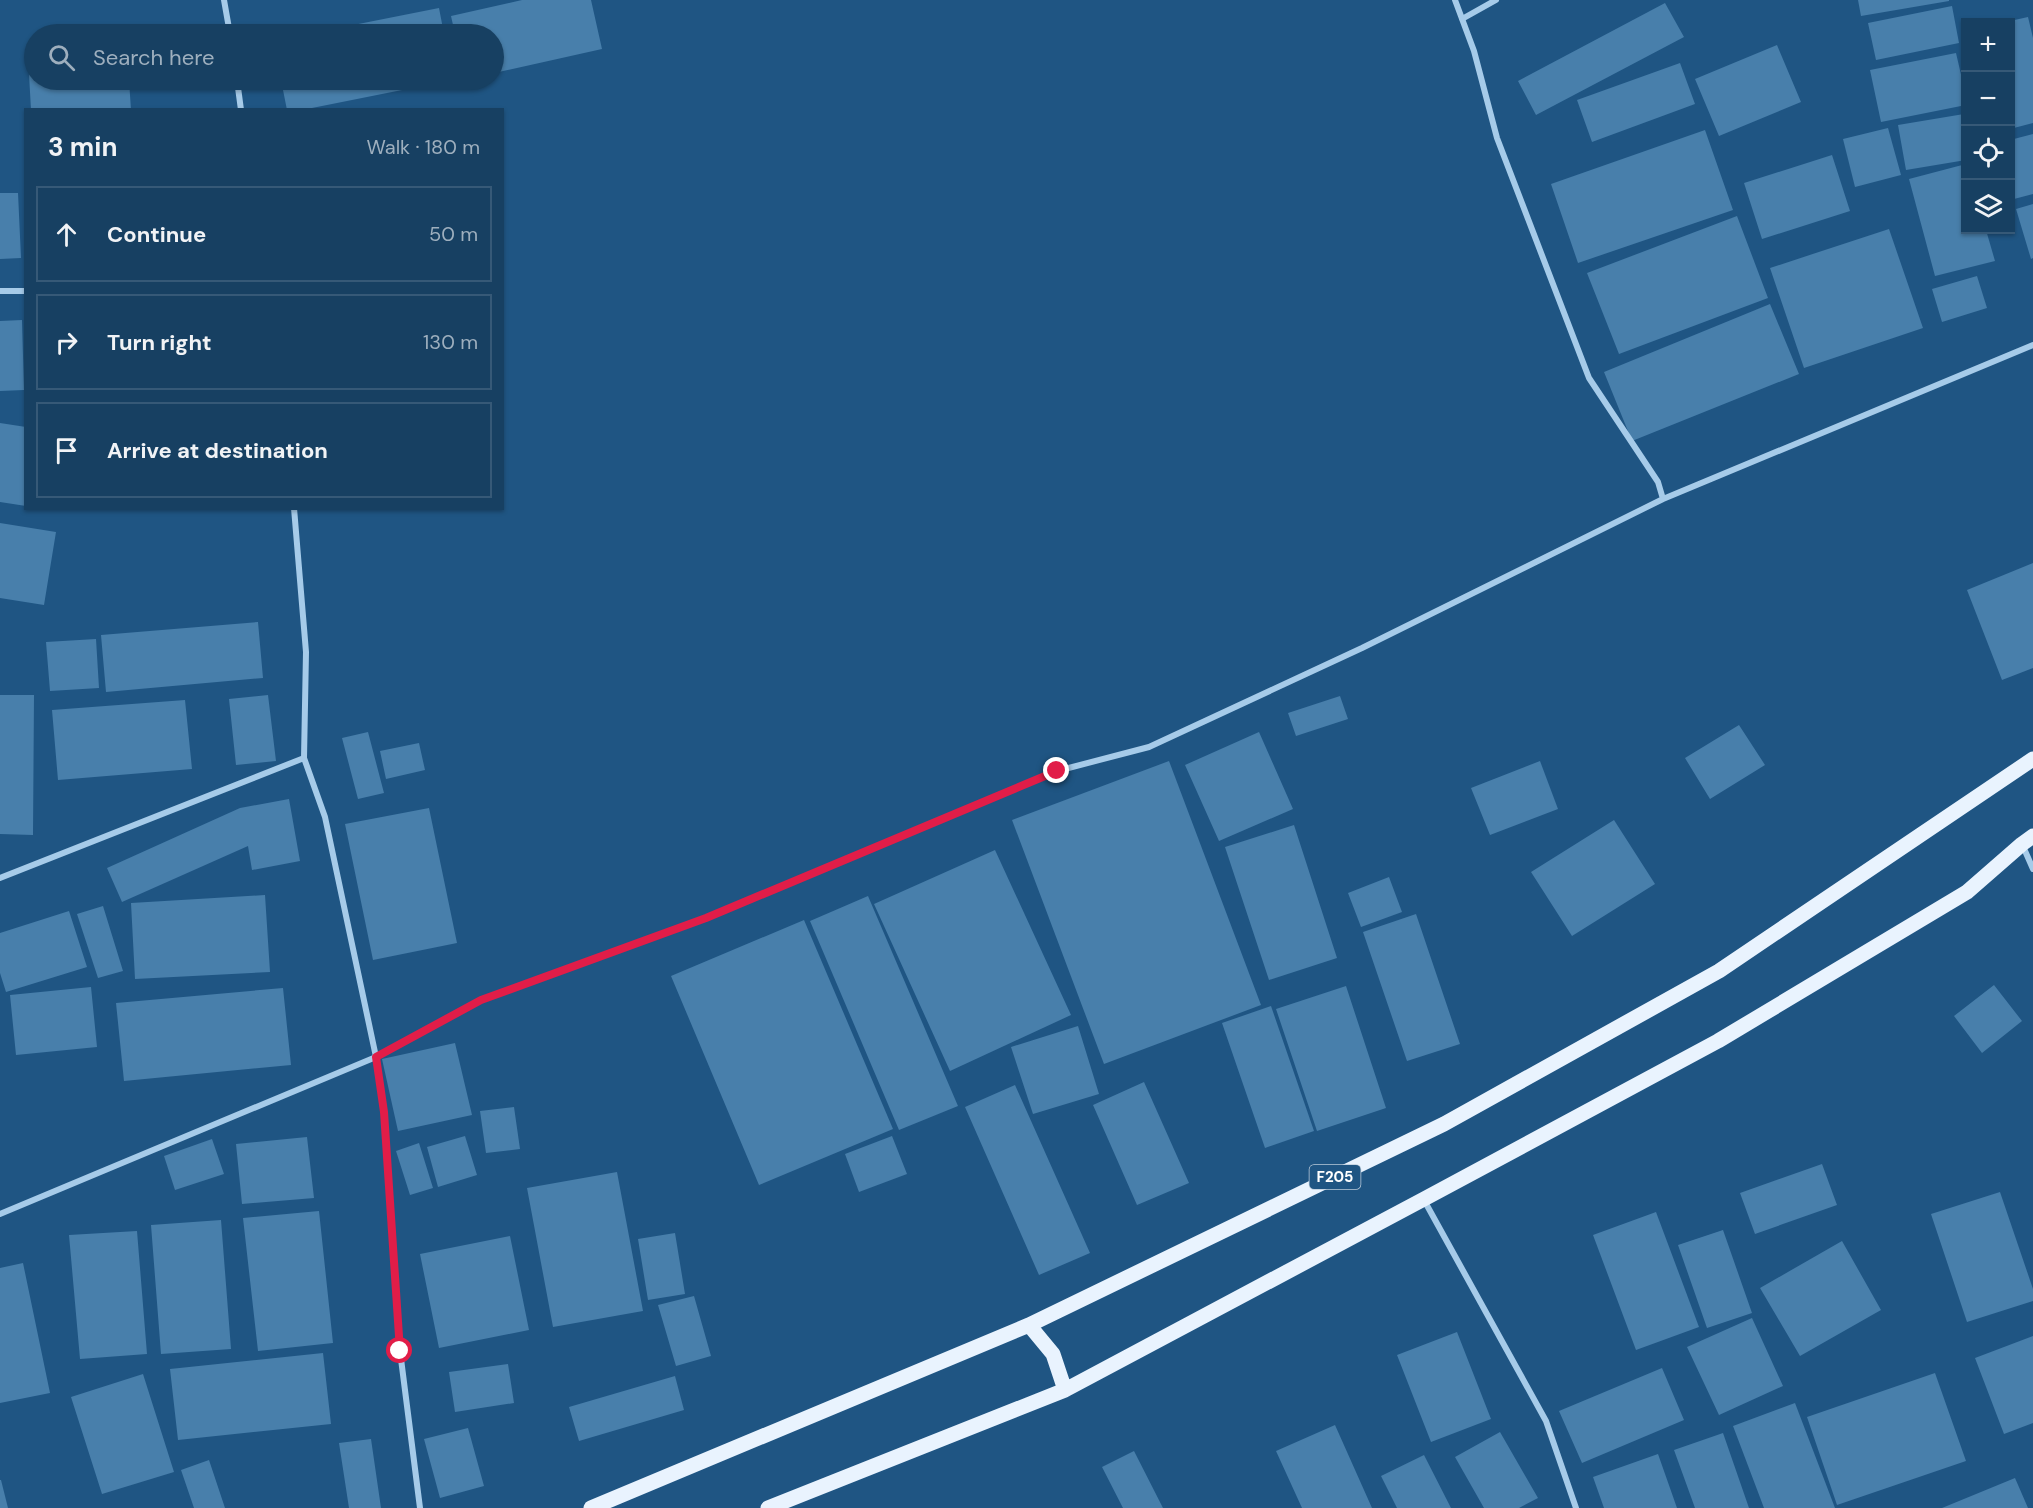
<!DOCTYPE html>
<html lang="en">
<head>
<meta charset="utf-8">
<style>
  :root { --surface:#174062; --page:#244b6b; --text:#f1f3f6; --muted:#9eafbe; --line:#365977 }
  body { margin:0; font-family:"DM Sans",sans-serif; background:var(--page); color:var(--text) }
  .controls { position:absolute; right:18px; top:18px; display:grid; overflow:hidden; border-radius:0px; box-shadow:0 2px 4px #0004 }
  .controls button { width:54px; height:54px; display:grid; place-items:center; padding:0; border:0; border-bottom:2px solid var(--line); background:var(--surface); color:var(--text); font:30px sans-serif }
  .stop { position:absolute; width:18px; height:18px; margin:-14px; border:4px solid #e11d48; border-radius:50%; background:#fff }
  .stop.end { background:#e11d48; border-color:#fff; box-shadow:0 2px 6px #0008 }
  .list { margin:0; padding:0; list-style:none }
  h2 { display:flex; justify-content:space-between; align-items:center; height:78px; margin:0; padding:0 24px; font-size:26px }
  h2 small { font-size:20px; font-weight:400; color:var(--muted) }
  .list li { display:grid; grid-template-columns:39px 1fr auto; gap:18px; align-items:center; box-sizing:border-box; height:96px; margin:0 12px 12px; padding:0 12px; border:2px solid var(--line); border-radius:0px }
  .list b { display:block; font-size:22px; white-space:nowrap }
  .list em { font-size:20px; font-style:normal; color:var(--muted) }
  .icon { flex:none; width:33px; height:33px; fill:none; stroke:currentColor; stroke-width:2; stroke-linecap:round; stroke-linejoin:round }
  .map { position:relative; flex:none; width:2033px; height:1508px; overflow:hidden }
  .search { position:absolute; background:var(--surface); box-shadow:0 2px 4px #0004; left:24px; top:24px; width:480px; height:66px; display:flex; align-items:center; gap:15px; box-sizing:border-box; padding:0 21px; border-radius:33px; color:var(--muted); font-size:22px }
  .panel { position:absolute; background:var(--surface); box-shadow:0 2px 4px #0004; left:24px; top:108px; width:480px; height:402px; border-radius:0px }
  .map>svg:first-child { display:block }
  .building { fill:#487fab }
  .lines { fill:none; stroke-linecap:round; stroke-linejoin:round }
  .minor { stroke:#a6cbe9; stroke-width:6 }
  .primary { stroke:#e9f3fe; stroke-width:15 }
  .route { stroke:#e11d48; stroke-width:8 }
  .labels { text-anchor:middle; stroke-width:5; stroke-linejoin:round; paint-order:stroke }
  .shield { fill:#1f5583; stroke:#bcccda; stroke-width:1.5 }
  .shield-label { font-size:15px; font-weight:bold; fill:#fff }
</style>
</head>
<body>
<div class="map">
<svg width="2033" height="1508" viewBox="0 0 2033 1508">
  <rect width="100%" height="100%" fill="#1f5583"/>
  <path class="building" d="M522,0H591L602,49L494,73V34H455L451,16Z
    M1858,0H1949V1L1861,16Z
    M1665,3L1684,37L1536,115L1518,81Z
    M1952,6L1959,43L1876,60L1868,23Z
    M439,8L444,34H313V33Z
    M2028,17L2033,38V123L2010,129V21Z
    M1777,45L1801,102L1719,136L1695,79Z
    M1956,53L1966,96V105L1881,122L1870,70Z
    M1680,63L1695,104L1592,142L1577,100Z
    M29,74H34V80H129L131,110H31Z
    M281,80H446L447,81L302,110H287Z
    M1964,114L1966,160L1906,170L1898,125Z
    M1888,128L1901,175L1855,187L1843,139Z
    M1705,130L1733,210L1578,263L1551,184Z
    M2033,134V194L2014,199L2010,186V140Z
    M1832,155L1850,211L1762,239L1744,183Z
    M1966,164V230H1986L1995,261L1935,276L1909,179Z
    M0,193H18L21,258L0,259Z
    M2033,204V258L2031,259L2016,209Z
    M1737,216L1768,298L1619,354L1587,273Z
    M1889,229L1923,328L1804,368L1770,268Z
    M1977,276L1987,308L1942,322L1932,289Z
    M1770,304L1799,374L1632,441L1604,372Z
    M22,320L24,390L0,391V321Z
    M0,423L26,427V506L0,502Z
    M0,523L56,532L44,605L0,598Z
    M2033,563V668L2002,680L1967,590Z
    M258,622L263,678L106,692L101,635Z
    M96,639L99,688L50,691L46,642Z
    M0,695H34L33,835L0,834Z
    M268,695L276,761L236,765L229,699Z
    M1340,696L1348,719L1296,736L1288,713Z
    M185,700L192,769L58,780L52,710Z
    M1739,725L1765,765L1710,799L1685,758Z
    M368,732L384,793L358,799L342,738Z
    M1259,732L1293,809L1219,841L1185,765Z
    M419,743L425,770L386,779L380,751Z
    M1169,761L1261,1005L1104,1064L1012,820Z
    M1540,761L1558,809L1490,835L1471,788Z
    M289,799L300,861L252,870L248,846L122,902L107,868L240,808Z
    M429,808L457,943L373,960L345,824Z
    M1614,820L1655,884L1572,936L1531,872Z
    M1294,825L1337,958L1269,980L1225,847Z
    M995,850L1071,1015L950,1071L874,904Z
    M1389,877L1402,912L1361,927L1348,893Z
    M265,895L270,972L135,979L131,903Z
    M868,896L958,1106L899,1130L810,921Z
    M103,906L123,971L98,978L77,914Z
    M69,911L87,967L6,992L0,973V933Z
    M1416,914L1460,1044L1407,1061L1363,932Z
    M804,920L893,1129L759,1185L671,976Z
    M1994,985L2022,1021L1982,1053L1954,1016Z
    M1346,986L1386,1108L1317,1131L1276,1009Z
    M91,987L97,1047L16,1055L10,995Z
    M283,988L291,1065L124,1081L116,1003Z
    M1271,1006L1314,1131L1265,1148L1222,1023Z
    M1078,1026L1099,1094L1033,1114L1011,1047Z
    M455,1043L472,1115L398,1131L382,1059Z
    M1144,1082L1189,1183L1137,1205L1093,1105Z
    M1015,1085L1090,1253L1039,1275L965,1107Z
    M514,1107L520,1149L486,1153L480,1111Z
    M465,1136L477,1175L438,1187L427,1147Z
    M892,1136L907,1174L859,1192L845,1154Z
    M307,1137L314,1198L242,1204L236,1144Z
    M212,1139L224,1174L175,1190L164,1156Z
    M419,1143L433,1188L410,1195L396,1151Z
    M1822,1164L1837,1205L1755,1234L1740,1193Z
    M617,1172L643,1311L553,1327L527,1188Z
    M2000,1192L2033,1289V1301L1967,1322L1931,1214Z
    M319,1211L333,1343L258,1351L243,1218Z
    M1656,1212L1699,1327L1636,1350L1593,1235Z
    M221,1220L231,1349L161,1354L151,1225Z
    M1723,1230L1752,1313L1707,1328L1678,1245Z
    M137,1231L147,1354L80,1359L69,1235Z
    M675,1233L685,1294L648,1300L638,1239Z
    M510,1236L529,1330L439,1348L420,1254Z
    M1842,1241L1881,1310L1800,1356L1760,1288Z
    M23,1263L50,1393L0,1403V1268Z
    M694,1296L711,1356L676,1366L658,1305Z
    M1752,1318L1783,1386L1719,1415L1687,1347Z
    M1457,1332L1491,1419L1431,1442L1397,1355Z
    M2033,1336V1423L2004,1434L1975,1358Z
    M323,1353L331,1424L178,1440L170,1369Z
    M508,1364L514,1403L455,1412L449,1372Z
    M1662,1368L1684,1420L1582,1463L1559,1411Z
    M1935,1373L1966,1461L1837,1505L1807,1417Z
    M143,1374L174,1472L102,1494L71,1397Z
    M675,1376L684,1410L579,1441L569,1407Z
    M1795,1403L1835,1508H1764L1733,1426Z
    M1335,1425L1372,1508H1302L1276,1451Z
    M468,1428L484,1486L440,1498L424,1439Z
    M1500,1432L1538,1498L1519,1508H1484L1455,1457Z
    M1723,1433L1749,1508H1695L1674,1450Z
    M371,1439L381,1508H349L339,1443Z
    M1134,1451L1163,1508H1123L1102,1467Z
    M1658,1454L1677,1508H1604L1593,1477Z
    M1424,1455L1451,1508H1397L1381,1476Z
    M209,1460L225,1508H194L181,1470Z
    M2015,1478L2028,1508H1942Z
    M0,1480H1L8,1508H0Z"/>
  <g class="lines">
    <path class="minor" d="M224,0L230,34
      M1455,0L1474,51L1497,138L1589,378L1658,482L1663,499
      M1462,19L1496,0
      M237,80L241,110
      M0,291H26
      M294,508L306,652L304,758L325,817L376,1057L384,1112L400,1351L420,1508
      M2022,844L2033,869
      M0,878L304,758
      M1424,1200L1546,1421L1576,1508
      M0,1214L376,1057L481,1000L706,918L1057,771L1149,747L1362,648L1663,499L2033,345"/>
    <path class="primary" d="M1029,1325L1053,1354L1065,1390
      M591,1508L1029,1325L1444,1124L1719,971L2033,759
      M768,1508L1065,1390L1424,1199L1718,1041L1967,892L2022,844L2033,836"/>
  </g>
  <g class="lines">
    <path class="route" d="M400,1351L384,1112L376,1057L481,1000L706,918L1057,771"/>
  </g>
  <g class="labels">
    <rect class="shield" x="1309.5" y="1165" width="51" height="24" rx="4.5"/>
    <g class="shield-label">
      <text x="1335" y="1182">F205</text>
    </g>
  </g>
</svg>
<div class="controls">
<button>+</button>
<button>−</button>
<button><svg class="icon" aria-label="locate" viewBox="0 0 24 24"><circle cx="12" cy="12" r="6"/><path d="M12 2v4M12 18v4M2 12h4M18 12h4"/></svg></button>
<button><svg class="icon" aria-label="layers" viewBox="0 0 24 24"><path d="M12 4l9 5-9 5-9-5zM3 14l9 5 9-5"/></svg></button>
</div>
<div class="stop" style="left:400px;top:1351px"></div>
<div class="stop end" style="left:1057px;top:771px"></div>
<div class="search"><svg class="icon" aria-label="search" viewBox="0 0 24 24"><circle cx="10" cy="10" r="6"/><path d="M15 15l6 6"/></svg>Search here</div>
<section class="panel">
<h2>3 min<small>Walk · 180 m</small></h2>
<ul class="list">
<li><svg class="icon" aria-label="ahead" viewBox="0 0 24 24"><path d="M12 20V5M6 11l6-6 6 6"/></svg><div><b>Continue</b></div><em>50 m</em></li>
<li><svg class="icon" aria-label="right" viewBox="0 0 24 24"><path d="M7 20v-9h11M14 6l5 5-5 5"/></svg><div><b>Turn right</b></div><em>130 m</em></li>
<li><svg class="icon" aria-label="arrive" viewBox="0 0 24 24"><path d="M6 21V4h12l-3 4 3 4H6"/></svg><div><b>Arrive at destination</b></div></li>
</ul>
</section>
</div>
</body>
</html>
